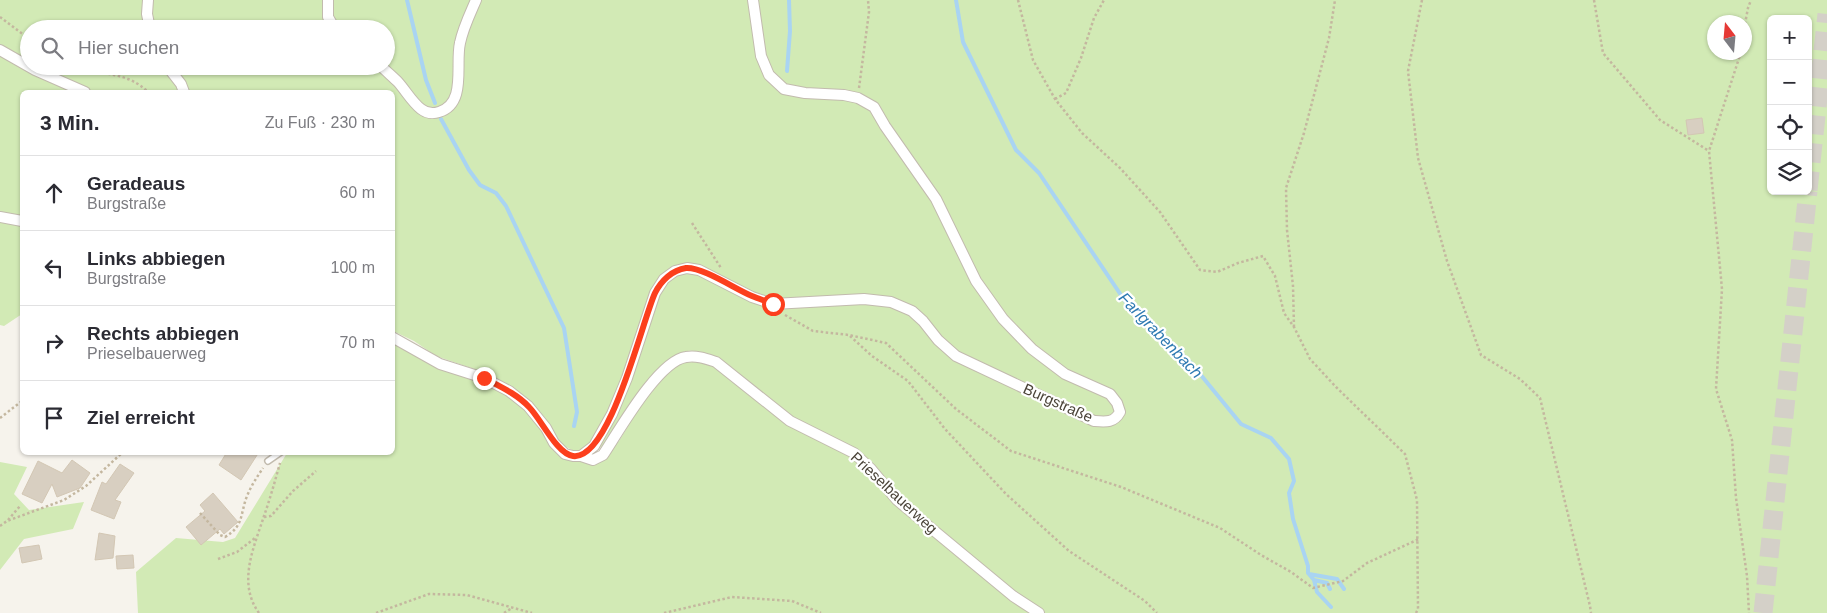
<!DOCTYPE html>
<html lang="de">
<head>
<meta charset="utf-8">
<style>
  :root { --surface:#fff; --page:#f7f7f7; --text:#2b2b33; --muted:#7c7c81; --line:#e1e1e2 }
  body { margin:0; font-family:Arial,sans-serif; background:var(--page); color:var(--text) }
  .controls { position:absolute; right:15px; top:15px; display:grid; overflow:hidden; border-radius:8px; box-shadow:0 1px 4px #0004 }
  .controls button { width:45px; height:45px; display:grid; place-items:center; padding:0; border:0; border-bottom:1px solid var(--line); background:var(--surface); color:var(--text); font:25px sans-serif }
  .compass { position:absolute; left:1707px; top:15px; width:45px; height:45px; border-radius:50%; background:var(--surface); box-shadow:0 1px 4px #0004; rotate:344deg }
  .stop { position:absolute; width:15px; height:15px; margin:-11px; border:4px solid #fc3f1d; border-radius:50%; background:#fff }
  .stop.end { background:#fc3f1d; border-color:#fff; box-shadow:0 1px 5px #0008 }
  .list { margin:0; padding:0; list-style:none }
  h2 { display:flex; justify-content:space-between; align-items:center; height:65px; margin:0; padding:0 20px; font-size:21px }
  h2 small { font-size:16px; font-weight:400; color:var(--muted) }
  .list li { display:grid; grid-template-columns:32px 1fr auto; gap:15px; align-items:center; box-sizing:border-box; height:75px; padding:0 20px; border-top:1px solid var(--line) }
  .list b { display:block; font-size:19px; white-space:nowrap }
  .list p { margin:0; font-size:16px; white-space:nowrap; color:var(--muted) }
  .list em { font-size:16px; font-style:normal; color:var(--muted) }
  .icon { flex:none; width:28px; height:28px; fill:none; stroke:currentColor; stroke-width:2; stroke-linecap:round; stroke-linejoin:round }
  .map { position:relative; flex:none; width:1827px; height:613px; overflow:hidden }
  .search { position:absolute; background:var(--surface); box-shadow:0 1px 4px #0004; left:20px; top:20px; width:375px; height:55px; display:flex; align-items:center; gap:12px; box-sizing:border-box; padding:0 18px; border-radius:28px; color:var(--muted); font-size:19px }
  .panel { position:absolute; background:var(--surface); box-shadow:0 1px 4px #0004; left:20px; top:90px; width:375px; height:365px; border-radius:8px }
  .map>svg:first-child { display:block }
  .green { fill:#d2eab5; fill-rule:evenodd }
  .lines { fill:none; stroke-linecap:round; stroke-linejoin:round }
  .stream { stroke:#a9d4f2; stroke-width:4 }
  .building { fill:#d8cfc1; stroke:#d3c7b4 }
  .motorway-tunnel { stroke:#d4d0c8; stroke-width:19; stroke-dasharray:19 9; stroke-linecap:butt }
  .service-casing { stroke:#c2bbae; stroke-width:8 }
  .minor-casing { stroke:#c2bbae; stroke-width:12 }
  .path { stroke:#c4b79f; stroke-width:2.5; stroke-dasharray:2.5 2.5; stroke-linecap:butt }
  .service { stroke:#fff; stroke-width:5 }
  .minor { stroke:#fff; stroke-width:10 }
  .route { stroke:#fc3f1d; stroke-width:6 }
  .labels { text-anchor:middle; stroke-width:4.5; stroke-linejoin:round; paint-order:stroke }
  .street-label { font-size:15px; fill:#4b4439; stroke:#fff }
  .water-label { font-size:16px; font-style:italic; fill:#2e7ab2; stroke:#fff }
</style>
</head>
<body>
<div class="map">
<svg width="1827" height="613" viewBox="0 0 1827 613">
  <rect width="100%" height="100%" fill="#f6f3ec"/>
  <path class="green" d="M0,0H1827V613H138L136,572L176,538L223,542L235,538L287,453L392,452L393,343L411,353L504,393L525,408L558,453L605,457L619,441L639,408L672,367L686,362L703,361L699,351C694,351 688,350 684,352C650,365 626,413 606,442L598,450L592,453L572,450L560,444L545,418L528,400L506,383L474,369L436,356L414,341L393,331L392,92H22V314L4,326L0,325ZM1771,19H1808V191H1771ZM1714,22H1744V52H1714ZM29,29H386V66H29Z
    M0,462L27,467L14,494L29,510L84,502L73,529L24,539L0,570Z"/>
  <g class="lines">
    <path class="stream" d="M407,0L426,80L435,103
      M956,0L963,42L1016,150L1039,173L1127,304L1191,363L1241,424L1271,438L1289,459L1294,481L1289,493L1293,519L1308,566V573L1314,580L1317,592L1331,607
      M787,71L790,31L789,0
      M441,119L469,170L480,185L496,193L506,206L564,328L577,412L574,426
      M1309,574L1337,579L1344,589
      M1314,580L1327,583L1330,589"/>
  </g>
  <path class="building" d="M1702,118L1704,133L1688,135L1686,120Z
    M227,452H259L241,480L219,465Z
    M72,460L90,473L80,488L57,497L52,484L42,503L22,494L38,461L62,473Z
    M120,464L134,473L115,500L121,502L114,519L91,510L102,482L106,484Z
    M213,493L238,522L224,534L220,529L201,545L186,527L205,511L200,505Z
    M99,533L115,536L113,558L95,560Z
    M39,545L42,559L22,563L19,548Z
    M133,555L134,568L117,569L116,556Z"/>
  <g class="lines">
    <path class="motorway-tunnel" d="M1808,190L1827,14
      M1763,613L1808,191"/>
    <g class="service-casing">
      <path id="service" d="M268,461L281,452"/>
    </g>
    <g class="minor-casing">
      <path id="minor" d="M148,0L147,14L150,29
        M328,0V17L335,29
        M0,50L35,70L85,92
        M167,66L181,84L184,92
        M381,66C387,72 393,77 398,82C406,91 412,102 421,109C426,113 433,114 439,112C467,104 455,64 460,43C463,28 470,14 476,0
        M0,217L22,221
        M392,337L440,364L484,378L509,391L528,406L546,428L554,443L565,454L573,456H581L593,460L603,455C619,431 658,361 686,357C697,355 707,359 716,362L790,421L854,453L871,469L897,500L1013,596L1039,613
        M581,456L594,446L612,414L627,378L655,293L664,279L675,271L687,268L699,270L752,297L773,304L864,299L891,302L912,311L923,321L938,340L956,356L1094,421C1106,422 1114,423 1120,412L1117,403L1110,394L1065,374L1032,349L1003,319L976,281L936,199L885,126L874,107L858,98L844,95L805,93L784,89L769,75L761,56L753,0"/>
    </g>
    <path class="path" d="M1018,0L1033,60L1055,99L1082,133L1120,168L1160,212L1200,270L1217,272L1238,263L1263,256L1275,276L1284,313L1294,327L1310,359L1336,387L1405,454L1417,500L1418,609L1416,613
      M1422,0L1408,71L1418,158L1447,261L1481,355L1520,379L1540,398L1590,606L1591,613
      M1594,0L1603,53L1660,120L1709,151
      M0,17L29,39
      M1744,29L1748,8L1751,0
      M1741,52L1709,151L1722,289L1716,389L1732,440L1736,498L1747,576L1749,613
      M79,66C104,76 128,72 148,92
      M859,88L869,12L868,0
      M1055,99L1066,93L1081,58L1094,18L1104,0
      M692,223L721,268
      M785,315L813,331L849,335L886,343L956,409L1011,451L1121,487L1220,528L1261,555L1291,572L1313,588L1343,581L1367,563L1419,539
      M1294,327L1293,286L1287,230L1286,188L1304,133L1329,38L1335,0
      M850,336L872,356L908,381L945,429L1006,494L1069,551L1145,601L1157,613
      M0,418L22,401
      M200,513L220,535L225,537C244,526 240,514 247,496C251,486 257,477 263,468
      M264,517L271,516L293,491L316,471
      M8,520L20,506
      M0,526L7,521L64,500L86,486L123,452
      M218,559L237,552L255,538
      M259,613C237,583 254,547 264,516C270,499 275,481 280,463
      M376,613L429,594L467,595L532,613
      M504,613L512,608
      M664,613L732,597L792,601L821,613"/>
    <use href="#service" class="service"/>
    <use href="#minor" class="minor"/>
  </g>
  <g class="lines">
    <path class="route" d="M484,378C499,386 517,394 529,407C541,419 557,454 573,456C610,461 642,321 655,293C661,281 672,270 686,268C703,267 735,289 752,296C759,299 766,301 773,304"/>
  </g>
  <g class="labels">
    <g class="street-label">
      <text transform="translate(1058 403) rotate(24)" y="5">Burgstraße</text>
      <text transform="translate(894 493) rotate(43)" y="5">Prieselbauerweg</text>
    </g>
    <g class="water-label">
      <text transform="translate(1161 335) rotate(46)" y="6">Farlgrabenbach</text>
    </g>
  </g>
</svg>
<div class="controls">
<button>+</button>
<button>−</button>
<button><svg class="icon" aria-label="locate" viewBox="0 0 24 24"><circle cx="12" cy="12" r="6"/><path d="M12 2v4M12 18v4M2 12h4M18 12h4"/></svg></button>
<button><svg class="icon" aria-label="layers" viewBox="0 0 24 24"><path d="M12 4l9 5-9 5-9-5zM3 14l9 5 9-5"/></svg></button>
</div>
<svg class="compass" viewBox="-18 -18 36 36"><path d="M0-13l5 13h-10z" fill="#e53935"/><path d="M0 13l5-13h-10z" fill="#7c7c81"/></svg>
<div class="stop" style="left:773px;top:304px"></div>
<div class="stop end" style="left:484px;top:378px"></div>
<div class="search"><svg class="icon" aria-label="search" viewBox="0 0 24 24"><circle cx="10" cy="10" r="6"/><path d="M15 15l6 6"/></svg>Hier suchen</div>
<section class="panel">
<h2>3 Min.<small>Zu Fuß · 230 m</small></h2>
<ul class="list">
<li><svg class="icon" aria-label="ahead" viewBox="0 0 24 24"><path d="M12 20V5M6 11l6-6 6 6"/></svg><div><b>Geradeaus</b><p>Burgstraße</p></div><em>60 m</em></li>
<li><svg class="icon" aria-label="left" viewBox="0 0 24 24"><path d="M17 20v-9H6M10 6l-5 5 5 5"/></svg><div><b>Links abbiegen</b><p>Burgstraße</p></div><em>100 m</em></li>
<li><svg class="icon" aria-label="right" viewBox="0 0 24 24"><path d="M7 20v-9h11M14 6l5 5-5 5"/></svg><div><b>Rechts abbiegen</b><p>Prieselbauerweg</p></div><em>70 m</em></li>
<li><svg class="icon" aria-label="arrive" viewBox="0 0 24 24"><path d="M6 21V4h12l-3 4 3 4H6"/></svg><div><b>Ziel erreicht</b></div></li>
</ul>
</section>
</div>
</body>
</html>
